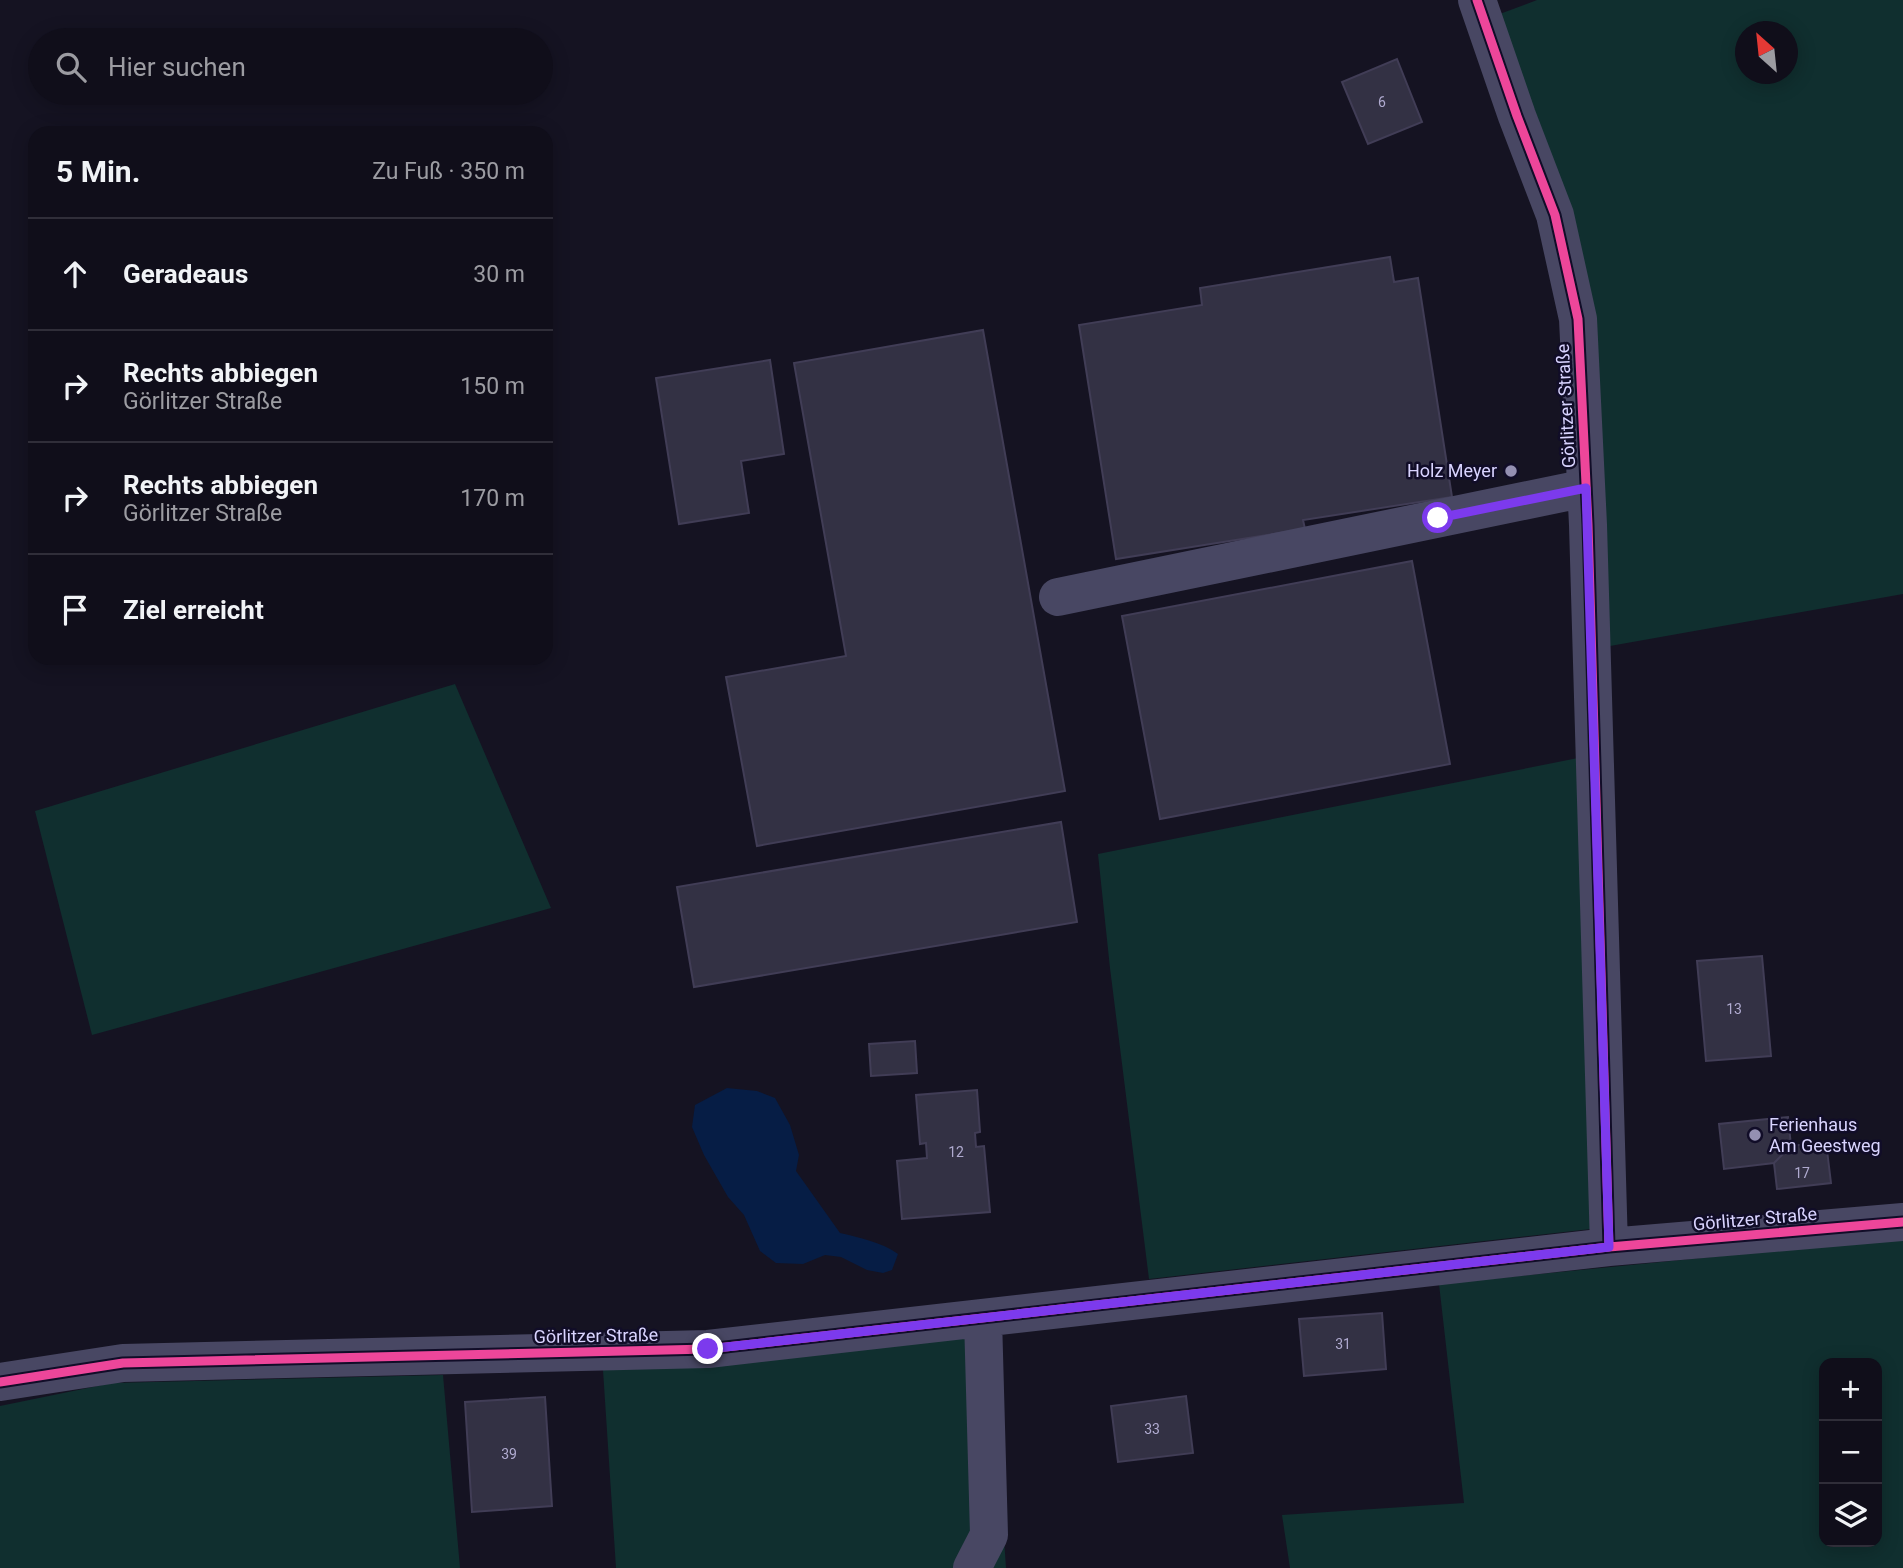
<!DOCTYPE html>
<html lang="de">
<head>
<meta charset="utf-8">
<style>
  :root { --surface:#100e1a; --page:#1e1c27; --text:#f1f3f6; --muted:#9c9ca2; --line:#302e39 }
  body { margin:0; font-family:Roboto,sans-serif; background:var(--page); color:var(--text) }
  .controls { position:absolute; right:21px; bottom:21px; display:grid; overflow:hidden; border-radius:14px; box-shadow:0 4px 18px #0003 }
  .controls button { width:63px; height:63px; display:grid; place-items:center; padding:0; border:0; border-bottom:2px solid var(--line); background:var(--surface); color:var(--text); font:35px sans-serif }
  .compass { position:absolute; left:1735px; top:21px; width:63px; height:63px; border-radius:50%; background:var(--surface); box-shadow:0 4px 18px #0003; rotate:333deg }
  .stop { position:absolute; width:21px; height:21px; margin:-16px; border:5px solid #7c3aed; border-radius:50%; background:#fff }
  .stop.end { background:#7c3aed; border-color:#fff; box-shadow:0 2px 7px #0008 }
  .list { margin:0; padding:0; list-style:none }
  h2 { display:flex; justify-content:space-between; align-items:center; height:91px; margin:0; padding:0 28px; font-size:30px }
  h2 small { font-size:23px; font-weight:400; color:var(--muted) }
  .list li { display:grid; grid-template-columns:46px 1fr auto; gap:21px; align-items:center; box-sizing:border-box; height:112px; padding:0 28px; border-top:2px solid var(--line) }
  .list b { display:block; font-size:26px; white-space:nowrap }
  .list p { margin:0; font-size:23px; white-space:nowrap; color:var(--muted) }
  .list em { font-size:23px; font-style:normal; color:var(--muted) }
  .icon { flex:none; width:38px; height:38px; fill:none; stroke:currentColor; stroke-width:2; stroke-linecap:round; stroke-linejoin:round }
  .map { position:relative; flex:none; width:1903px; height:1568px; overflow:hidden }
  .search { position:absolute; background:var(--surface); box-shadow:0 4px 18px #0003; left:28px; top:28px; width:525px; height:77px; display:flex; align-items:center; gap:18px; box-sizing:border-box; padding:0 24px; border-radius:38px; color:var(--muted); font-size:26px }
  .panel { position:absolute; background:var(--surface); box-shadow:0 4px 18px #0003; left:28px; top:126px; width:525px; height:539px; border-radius:21px }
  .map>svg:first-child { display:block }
  .green { fill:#102f2f; fill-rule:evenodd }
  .water { fill:#061d45 }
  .building { fill:#333144; stroke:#413d56; stroke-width:2 }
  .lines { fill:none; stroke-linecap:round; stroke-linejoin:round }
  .minor { stroke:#484763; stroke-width:38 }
  .cycleway-casing { stroke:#110d28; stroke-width:13 }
  .cycleway { stroke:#ed469a; stroke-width:9 }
  .route { stroke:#7c3aed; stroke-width:9 }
  .poi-dot { fill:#9490b2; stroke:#110d28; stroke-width:2.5 }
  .labels { text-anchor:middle; stroke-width:5; stroke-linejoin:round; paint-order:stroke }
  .number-label { font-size:14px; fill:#b0abd0 }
  .street-label { font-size:18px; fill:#d9d4ff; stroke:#110d28 }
  .poi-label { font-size:18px; fill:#d9d4ff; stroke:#110d28; text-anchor:end }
</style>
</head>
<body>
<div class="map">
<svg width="1903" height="1568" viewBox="0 0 1903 1568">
  <rect width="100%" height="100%" fill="#151322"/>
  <path class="green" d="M1537,0H1903V594L1610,646L1593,312L1497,15ZM1745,32H1787V74H1745Z
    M455,684L551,908L92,1035L35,811Z
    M1583,757L1591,1229L1149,1279L1110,968L1098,854Z
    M1903,1238V1568H1290L1282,1515L1464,1503L1439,1284ZM1824,1363H1877V1542H1824Z
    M990,1330L1006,1568H616L603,1370Z
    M443,1375L460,1568H0V1406L112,1383Z"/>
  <path class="water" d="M727,1088L757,1091L775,1098L790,1125L799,1155L796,1171L840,1233C861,1238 881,1242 898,1254L892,1270L883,1273L867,1270L841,1257L825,1255L803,1264L776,1263L760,1251L744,1215L728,1197L704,1155L692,1127L695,1105Z"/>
  <path class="building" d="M1397,59L1422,122L1368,144L1342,82Z
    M1390,257L1394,282L1418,278L1452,497L1303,520L1305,529L1116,559L1079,325L1202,305L1200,288Z
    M983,330L1065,791L757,846L726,677L846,656L794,363Z
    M770,360L784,454L741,461L749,513L679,524L656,378Z
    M1412,561L1450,764L1160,819L1122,616Z
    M1061,822L1077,922L694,987L677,887Z
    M1762,956L1771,1056L1706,1061L1697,961Z
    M915,1041L917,1073L871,1076L869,1044Z
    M977,1090L980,1132L975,1133L976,1147L984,1146L990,1212L902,1219L897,1161L927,1158L926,1143L920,1144L916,1095Z
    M1788,1117L1791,1146L1774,1163L1724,1169L1719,1124Z
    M1826,1142L1831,1183L1777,1189L1774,1163L1791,1146Z
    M1382,1313L1386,1369L1304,1376L1299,1319Z
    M1186,1396L1193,1453L1118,1462L1111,1406Z
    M545,1397L552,1506L472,1512L465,1402Z"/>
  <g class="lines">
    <path class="minor" d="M1477,0L1517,116L1555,215L1578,319L1588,525L1609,1247
      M1058,597L1586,488
      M0,1382L123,1363L708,1349L1609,1247L1903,1222
      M972,1568L989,1535L983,1318"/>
    <g class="cycleway-casing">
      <path id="cycleway" d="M1477,0L1517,116L1555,215L1578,319L1588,525L1609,1247
        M0,1382L123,1363L708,1349L1609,1247L1903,1222"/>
    </g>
    <use href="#cycleway" class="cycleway"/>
  </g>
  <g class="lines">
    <path class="route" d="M708,1349L1609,1247L1586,488L1438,518"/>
  </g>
  <g class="poi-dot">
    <circle cx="1511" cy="471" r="7"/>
    <circle cx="1755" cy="1135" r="7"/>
  </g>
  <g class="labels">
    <g class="number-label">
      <text x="1382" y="107">6</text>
      <text x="1734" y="1014">13</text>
      <text x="956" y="1157">12</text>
      <text x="1802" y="1178">17</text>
      <text x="1343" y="1349">31</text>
      <text x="1152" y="1434">33</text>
      <text x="509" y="1459">39</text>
    </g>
    <g class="street-label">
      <text transform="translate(1566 406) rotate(-93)" y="6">Görlitzer Straße</text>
      <text transform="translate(1755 1219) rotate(-5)" y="6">Görlitzer Straße</text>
      <text transform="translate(596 1336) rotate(-1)" y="6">Görlitzer Straße</text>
    </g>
    <g class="poi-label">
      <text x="1497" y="477">Holz Meyer</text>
      <text x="1769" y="1131" text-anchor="start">Ferienhaus<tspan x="1769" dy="21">Am Geestweg</tspan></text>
    </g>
  </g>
</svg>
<div class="controls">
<button>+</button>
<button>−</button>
<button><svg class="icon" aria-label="layers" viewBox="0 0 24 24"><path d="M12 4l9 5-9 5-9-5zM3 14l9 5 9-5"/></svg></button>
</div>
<svg class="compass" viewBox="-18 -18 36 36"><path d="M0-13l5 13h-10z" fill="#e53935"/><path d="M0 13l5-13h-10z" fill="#9c9ca2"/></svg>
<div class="stop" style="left:1438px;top:518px"></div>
<div class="stop end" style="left:708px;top:1349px"></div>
<div class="search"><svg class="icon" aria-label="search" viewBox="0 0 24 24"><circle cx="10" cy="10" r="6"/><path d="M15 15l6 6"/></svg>Hier suchen</div>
<section class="panel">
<h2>5 Min.<small>Zu Fuß · 350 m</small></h2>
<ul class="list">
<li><svg class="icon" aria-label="ahead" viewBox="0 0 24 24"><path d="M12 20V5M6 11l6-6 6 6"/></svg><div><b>Geradeaus</b></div><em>30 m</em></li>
<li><svg class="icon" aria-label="right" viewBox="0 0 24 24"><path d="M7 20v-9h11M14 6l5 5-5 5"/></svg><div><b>Rechts abbiegen</b><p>Görlitzer Straße</p></div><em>150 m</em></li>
<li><svg class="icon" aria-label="right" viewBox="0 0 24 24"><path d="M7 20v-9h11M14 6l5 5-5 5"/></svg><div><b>Rechts abbiegen</b><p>Görlitzer Straße</p></div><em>170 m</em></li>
<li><svg class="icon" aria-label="arrive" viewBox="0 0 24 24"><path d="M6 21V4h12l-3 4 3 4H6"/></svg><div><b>Ziel erreicht</b></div></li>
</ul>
</section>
</div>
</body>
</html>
